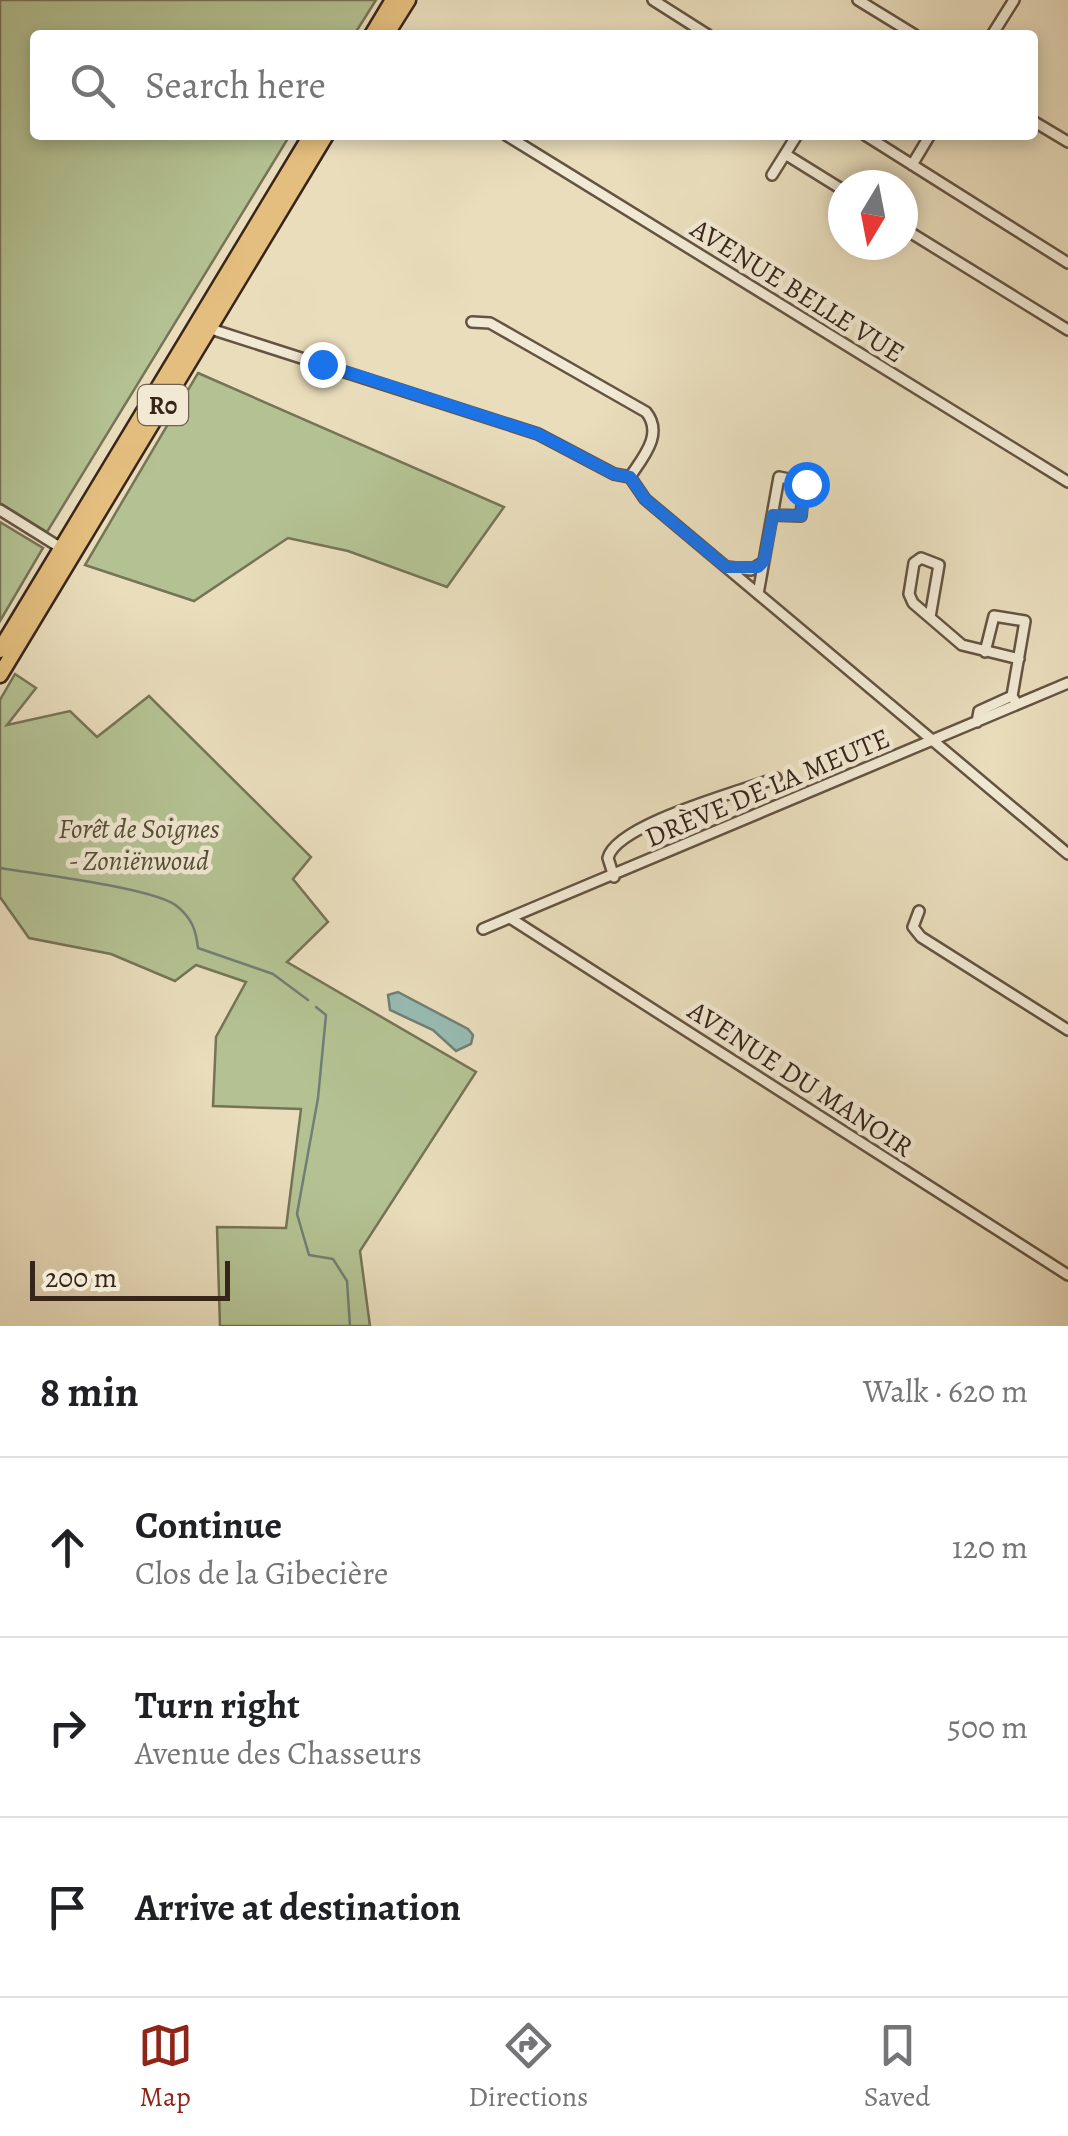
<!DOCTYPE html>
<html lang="en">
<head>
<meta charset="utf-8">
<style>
  :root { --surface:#fff; --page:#f6f6f6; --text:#202124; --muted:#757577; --line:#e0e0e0; --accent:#8f2418 }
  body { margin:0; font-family:Alegreya,serif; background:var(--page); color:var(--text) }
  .compass { position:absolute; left:828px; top:170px; width:90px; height:90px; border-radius:50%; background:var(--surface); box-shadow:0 5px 15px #0003; rotate:190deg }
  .scale { position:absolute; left:30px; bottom:25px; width:200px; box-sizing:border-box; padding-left:10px; border:5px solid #37251a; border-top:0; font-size:28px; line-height:35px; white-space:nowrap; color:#37251a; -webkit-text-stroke:8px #f1e9d3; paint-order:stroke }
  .stop { position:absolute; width:30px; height:30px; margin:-22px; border:8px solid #1a73e8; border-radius:50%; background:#fff }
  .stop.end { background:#1a73e8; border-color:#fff; box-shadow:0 2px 10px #0008 }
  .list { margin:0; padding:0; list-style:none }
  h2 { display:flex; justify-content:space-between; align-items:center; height:130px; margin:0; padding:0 40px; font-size:42px }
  h2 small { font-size:32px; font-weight:400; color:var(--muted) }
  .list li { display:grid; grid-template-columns:65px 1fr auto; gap:30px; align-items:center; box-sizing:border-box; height:180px; padding:0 40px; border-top:2px solid var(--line) }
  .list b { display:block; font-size:38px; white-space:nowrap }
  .list p { margin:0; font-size:32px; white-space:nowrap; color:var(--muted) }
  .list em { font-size:32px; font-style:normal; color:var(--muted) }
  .icon { flex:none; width:55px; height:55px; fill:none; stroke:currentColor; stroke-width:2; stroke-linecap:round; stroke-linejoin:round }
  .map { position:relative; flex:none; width:1068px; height:1326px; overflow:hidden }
  .search { position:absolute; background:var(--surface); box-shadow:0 5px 15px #0003; left:30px; right:30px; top:30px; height:110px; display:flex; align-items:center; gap:25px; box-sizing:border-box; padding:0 35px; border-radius:10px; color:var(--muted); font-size:38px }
  .sheet { height:670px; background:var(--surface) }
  nav { display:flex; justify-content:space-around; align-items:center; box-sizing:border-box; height:140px; border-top:2px solid var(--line); background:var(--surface); font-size:28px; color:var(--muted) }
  nav a { display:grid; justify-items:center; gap:5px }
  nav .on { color:var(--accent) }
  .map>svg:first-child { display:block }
  .green { fill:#b4c293; stroke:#767456; stroke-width:2.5 }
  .water { fill:#97bbb2; stroke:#717f75; stroke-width:2.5 }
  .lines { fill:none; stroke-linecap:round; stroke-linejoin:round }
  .stream { stroke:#717f75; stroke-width:2.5 }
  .minor-casing { stroke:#645342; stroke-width:14 }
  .highway-casing { stroke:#37251a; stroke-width:19 }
  .minor { stroke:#f1e9d3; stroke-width:9 }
  .highway { stroke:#e4be7e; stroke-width:14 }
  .route { stroke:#1a73e8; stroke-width:12 }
  .labels { text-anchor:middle; stroke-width:9; stroke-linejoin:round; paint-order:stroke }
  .shield { fill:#f1e9d3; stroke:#6f6052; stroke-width:2.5 }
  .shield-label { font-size:25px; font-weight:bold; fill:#37251a }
  .street-label { font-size:28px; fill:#37251a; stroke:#f1e9d3 }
  .park-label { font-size:28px; font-style:italic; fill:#564c38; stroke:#f1e9d3 }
</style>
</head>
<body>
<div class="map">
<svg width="1068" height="1326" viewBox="0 0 1068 1326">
  <rect width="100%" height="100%" fill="#e9ddbc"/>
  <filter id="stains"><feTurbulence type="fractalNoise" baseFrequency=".002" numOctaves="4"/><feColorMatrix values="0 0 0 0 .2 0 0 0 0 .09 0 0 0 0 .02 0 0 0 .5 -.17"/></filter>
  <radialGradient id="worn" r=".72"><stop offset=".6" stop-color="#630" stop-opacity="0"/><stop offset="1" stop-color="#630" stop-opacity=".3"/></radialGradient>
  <path class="green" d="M0,0H376L354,35H35V135H290L47,532L0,503Z
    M198,373L504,507L447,587L348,551L288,538L194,601L85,565Z
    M0,522L43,548L0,621Z
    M15,674L36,688L7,725L70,711L97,737L149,696L311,857L293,879L328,922L287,962L476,1072L360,1251L370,1326H220L217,1227L286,1228L301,1109L213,1106L216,1037L246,982L196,965L175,981L111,954L29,938L0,897V700Z"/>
  <path class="water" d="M398,992L468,1029L473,1035L471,1044L456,1051L433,1030L390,1010L388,995Z"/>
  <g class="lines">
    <path class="stream" d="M0,868C34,874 157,888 178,907C192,919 196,930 198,948L273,974L308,1000
      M316,1007L326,1015L318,1098L297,1214L309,1255L333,1259L347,1281L350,1326"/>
    <g class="minor-casing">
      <path id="minor" d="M653,0L708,35
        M858,0L915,35
        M992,35L1014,0
        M1033,121L1068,142
        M506,135L1068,482
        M865,135L1068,263
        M785,154L843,190
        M912,165L930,135
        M772,175L797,135
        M903,228L1068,330
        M472,322L490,323L646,412C664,434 643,457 630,477
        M217,331L538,434L614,474L630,477L645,499L1068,854
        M0,510L61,548
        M727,567L751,570L762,563
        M758,594L779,477L804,482L801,516L773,515
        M930,617L939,565L921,558L914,563L909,594L913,603L962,645L1019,659
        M985,652L994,616L1025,621L1012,696L1017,704
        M977,722L979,711L1012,696
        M614,877L608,858C616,824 742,791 776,778
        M919,911L913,927L921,937L1068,1030
        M510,918L1068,1275
        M483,929L1068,683"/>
    </g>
    <g class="highway-casing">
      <path id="highway" d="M372,35L393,0
        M386,35L408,0
        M0,650L311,135
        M0,675L326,135"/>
    </g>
    <use href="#minor" class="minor"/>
    <use href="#highway" class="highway"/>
  </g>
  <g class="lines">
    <path class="route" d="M322,364L538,434L614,474L630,477L645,499L726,567H758L764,561L773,515L801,516L806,484"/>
  </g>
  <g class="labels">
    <rect class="shield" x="138" y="385" width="50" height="40" rx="8"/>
    <g class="shield-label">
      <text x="163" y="414">R0</text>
    </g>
    <g class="street-label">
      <text transform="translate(798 290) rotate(32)" y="10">AVENUE BELLE VUE</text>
      <text transform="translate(767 787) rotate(-23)" y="10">DRÈVE DE LA MEUTE</text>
      <text transform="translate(801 1078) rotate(33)" y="10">AVENUE DU MANOIR</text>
    </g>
    <g class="park-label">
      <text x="139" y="838">Forêt de Soignes<tspan x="139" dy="32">- Zoniënwoud</tspan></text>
    </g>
  </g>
  <rect width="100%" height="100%" filter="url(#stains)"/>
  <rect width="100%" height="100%" fill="url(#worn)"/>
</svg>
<svg class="compass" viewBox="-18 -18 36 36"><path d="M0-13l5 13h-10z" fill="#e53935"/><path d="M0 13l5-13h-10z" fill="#757577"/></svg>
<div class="scale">200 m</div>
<div class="stop" style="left:806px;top:484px"></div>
<div class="stop end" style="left:322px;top:364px"></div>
<div class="search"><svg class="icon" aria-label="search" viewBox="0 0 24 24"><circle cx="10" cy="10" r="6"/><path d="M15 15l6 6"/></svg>Search here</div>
</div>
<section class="sheet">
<h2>8 min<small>Walk · 620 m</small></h2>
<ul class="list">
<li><svg class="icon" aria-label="ahead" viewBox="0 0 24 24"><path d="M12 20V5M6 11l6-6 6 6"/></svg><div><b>Continue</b><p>Clos de la Gibecière</p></div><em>120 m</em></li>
<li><svg class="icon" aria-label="right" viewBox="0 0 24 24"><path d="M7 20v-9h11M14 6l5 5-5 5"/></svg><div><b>Turn right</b><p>Avenue des Chasseurs</p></div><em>500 m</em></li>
<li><svg class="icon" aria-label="arrive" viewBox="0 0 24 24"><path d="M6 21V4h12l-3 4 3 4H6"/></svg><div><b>Arrive at destination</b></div></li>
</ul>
</section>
<nav>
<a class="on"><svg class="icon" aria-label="map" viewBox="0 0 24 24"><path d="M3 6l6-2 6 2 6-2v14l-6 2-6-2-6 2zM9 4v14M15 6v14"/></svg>Map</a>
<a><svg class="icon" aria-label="directions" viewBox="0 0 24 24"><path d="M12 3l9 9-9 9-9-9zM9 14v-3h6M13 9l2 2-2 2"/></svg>Directions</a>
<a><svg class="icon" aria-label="saved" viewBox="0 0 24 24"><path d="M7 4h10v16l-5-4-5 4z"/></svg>Saved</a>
</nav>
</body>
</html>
